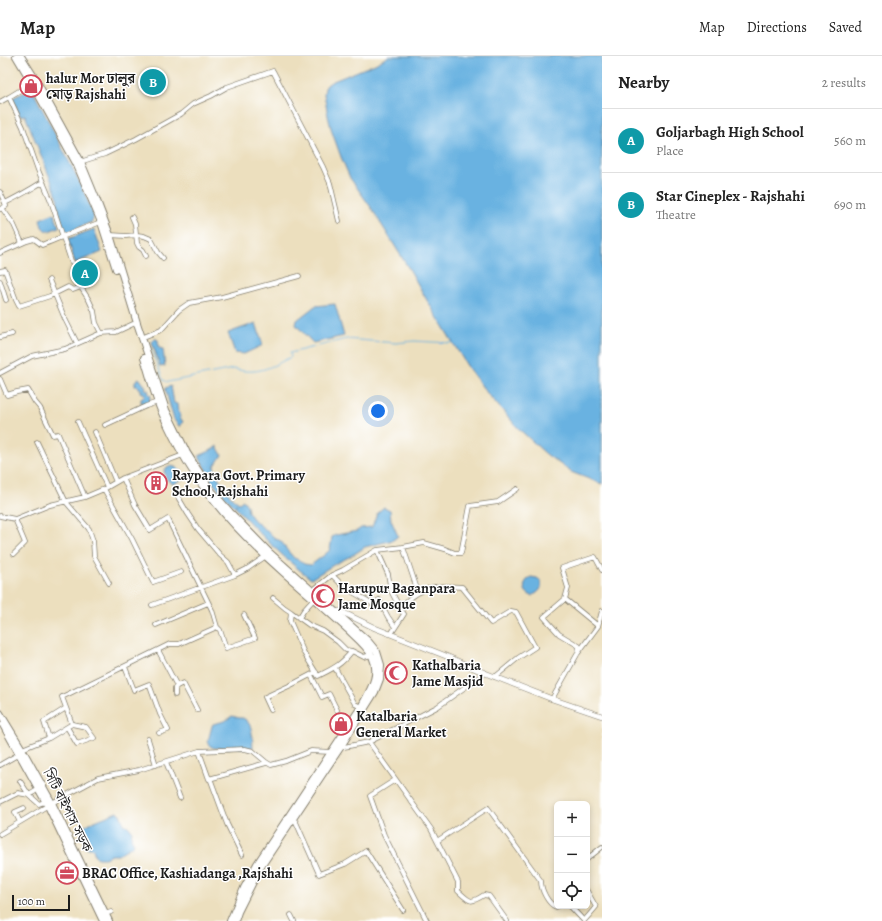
<!DOCTYPE html>
<html lang="en">
<head>
<meta charset="utf-8">
<style>
  :root { --surface:#fff; --page:#f6f6f6; --text:#222; --muted:#767676; --line:#e0e0e0; --accent:#b45309 }
  body { margin:0; font-family:Alegreya,"Noto Serif Bengali",serif; background:var(--page); color:var(--text) }
  .controls { position:absolute; right:12px; bottom:12px; display:grid; overflow:hidden; border-radius:6px; box-shadow:0 2px 6px #0003 }
  .controls button { width:36px; height:36px; display:grid; place-items:center; padding:0; border:0; border-bottom:1px solid var(--line); background:var(--surface); color:var(--text); font:20px sans-serif }
  .scale { position:absolute; left:12px; bottom:10px; width:58px; box-sizing:border-box; padding-left:4px; border:2px solid #1c1c1c; border-top:0; font-size:11px; line-height:14px; white-space:nowrap; color:#1c1c1c; -webkit-text-stroke:3px #fff; paint-order:stroke }
  .you { position:absolute; left:378px; top:355px; width:14px; height:14px; margin:-10px; border:3px solid #fff; border-radius:50%; background:#1a73e8; box-shadow:0 0 0 6px #1a73e833 }
  .badge { display:grid; place-items:center; width:26px; height:26px; border-radius:50%; background:var(--accent); color:#fff; font-size:13px; font-weight:700 }
  .pin { position:absolute; translate:-50% -50%; border:2px solid #fff; box-shadow:0 1px 4px #0006 }
  .list { margin:0; padding:0; list-style:none }
  h2 { display:flex; justify-content:space-between; align-items:center; height:52px; margin:0; padding:0 16px; font-size:17px }
  h2 small { font-size:13px; font-weight:400; color:var(--muted) }
  .list li { display:grid; grid-template-columns:26px 1fr auto; gap:12px; align-items:center; box-sizing:border-box; height:64px; padding:0 16px; border-top:1px solid var(--line) }
  .list b { display:block; font-size:15px; white-space:nowrap }
  .list p { margin:0; font-size:13px; white-space:nowrap; color:var(--muted) }
  .list em { font-size:13px; font-style:normal; color:var(--muted) }
  .icon { flex:none; width:22px; height:22px; fill:none; stroke:currentColor; stroke-width:2; stroke-linecap:round; stroke-linejoin:round }
  .map { position:relative; flex:none; width:602px; height:865px; overflow:hidden }
  header { display:flex; align-items:center; gap:24px; box-sizing:border-box; height:56px; padding:0 20px; background:var(--surface); border-bottom:1px solid var(--line) }
  header strong { font-size:19px }
  nav { display:flex; gap:22px; margin-inline-start:auto; font-size:14px }
  main { display:flex }
  aside { flex:1; background:var(--surface) }
  .map>svg:first-child { display:block }
  .water { fill:#69b2e1; stroke:#42677e }
  .lines { fill:none; stroke-linecap:round; stroke-linejoin:round }
  .stream { stroke:#69b2e1; stroke-width:1 }
  .minor-casing { stroke:#847e6d; stroke-width:5.5 }
  .tertiary-casing { stroke:#847e6d; stroke-width:6 }
  .primary-casing { stroke:#847e6d; stroke-width:8 }
  .trunk-casing { stroke:#847e6d; stroke-width:8 }
  .minor { stroke:#fff; stroke-width:4 }
  .tertiary { stroke:#fff; stroke-width:5 }
  .primary { stroke:#fff; stroke-width:6 }
  .trunk { stroke:#fff; stroke-width:6 }
  .labels { text-anchor:middle; stroke-width:3; stroke-linejoin:round; paint-order:stroke }
  .poi-label { font-size:14px; font-weight:bold; fill:#1c1c1c; stroke:#fff; text-anchor:start }
  .street-label { font-size:14px; fill:#1c1c1c; stroke:#fff }
</style>
</head>
<body>
<header>
<strong>Map</strong>
<nav><a>Map</a><a>Directions</a><a>Saved</a></nav>
</header>
<main>
<div class="map">
<svg width="602" height="865" viewBox="0 0 602 865">
  <rect width="100%" height="100%" fill="#fff"/>
  <filter id="ink" filterUnits="userSpaceOnUse"><feTurbulence type="fractalNoise" baseFrequency=".025" numOctaves="2"/><feDisplacementMap in="SourceGraphic" scale="8" xChannelSelector="R" yChannelSelector="G"/><feConvolveMatrix kernelMatrix="1 2 1 2 8 2 1 2 1" color-interpolation-filters="sRGB"/></filter>
  <filter id="wash" filterUnits="userSpaceOnUse"><feTurbulence type="fractalNoise" baseFrequency=".012" numOctaves="4" result="noise"/><feDisplacementMap in="SourceGraphic" scale="16" xChannelSelector="R" yChannelSelector="G"/><feGaussianBlur stdDeviation="0.9" result="paint"/><feColorMatrix in="noise" values="0 0 0 0 0 0 0 0 0 0 0 0 0 0 0 0 0 1.4 0 .05"/><feComposite in="paint" operator="in"/></filter>
  <g filter="url(#wash)">
    <rect width="100%" height="100%" fill="#ecdfbe"/>
    <path class="water" d="M389,0H602V428L571,416L546,398L518,372L487,337L469,313L425,241L411,216L370,150L350,122L341,101L332,76L328,60L324,38L325,32L327,29L331,26L375,8Z
      M28,35H33L78,123L94,159L92,166L65,177L57,147L58,142L25,59L20,60L12,42Z
      M54,157L59,171L49,175H46L42,171L40,163Z
      M94,173L102,196L75,207L68,183Z
      M335,248L344,280L313,287L296,269L297,264L315,250Z
      M256,267L263,289L244,298L235,297L228,277Z
      M154,282L158,284L159,292L163,293L165,310L160,311L152,286Z
      M139,322L146,331L145,333L149,335L148,337L151,339L149,348L145,350L141,347V343L144,341L145,338L141,336V333L139,332L138,330H135V325Z
      M171,330L174,347L177,348L178,355L180,357V363L183,365L180,371L174,364L165,332Z
      M217,390L222,399L214,411C220,426 226,438 239,447L243,444L247,449L248,456L254,464L276,483L281,485L287,494L294,502L299,504L304,508L311,509L323,500L330,494L332,481L336,479L357,475L361,472L372,471L377,457L384,451L390,454L391,464L398,480L393,484L365,491L353,499L335,508L311,523C283,502 259,477 235,451L238,448L234,451L211,425L199,400C205,397 212,395 217,390Z
      M170,410C177,410 184,417 183,423L177,426L174,428C168,427 165,421 164,415L167,411Z
      M531,521L537,522L541,525C542,534 540,535 532,540C522,536 522,526 531,521Z
      M232,660L239,662H243C254,668 252,681 253,692H240L235,690L230,692H214L210,690L208,685L212,670L213,668L225,665Z
      M117,756L120,758L124,768L128,770L132,775L131,782L134,788L132,790L122,796L118,799H111L105,802H98L95,800L93,793L91,792H88L84,789L86,781L83,773L85,770L90,767Z"/>
    <g class="lines">
      <path class="stream" d="M150,290L163,324L168,326L233,313C258,319 269,312 291,301L290,297L346,283L396,287L414,285L451,287L453,286"/>
    </g>
  </g>
  <g filter="url(#ink)">
    <g class="lines">
      <g class="minor-casing">
        <path id="minor" d="M32,27L9,41L23,71L38,114L51,145L71,205L74,208L82,233L89,244L94,255L96,267L101,277
          M0,46L9,41
          M80,106L105,98L136,83L181,58L193,48L211,40L227,31L273,15L323,111L330,127L339,165
          M0,136L5,147
          M2,152L14,169L22,187
          M0,153L6,150L5,147C18,141 29,134 41,127V128H44
          M132,161L135,168L137,187L139,191L143,194L146,200
          M110,179L126,180L137,179L144,180L151,183L158,196L163,202
          M0,197L27,185L34,183L42,189C62,181 81,173 101,166
          M0,215L5,214L16,244L19,250L50,240L68,231L73,234L81,231
          M49,224L65,263L77,287
          M0,225L6,244
          M0,281L12,278
          M141,282L161,274L179,254L189,247L222,241L299,220
          M0,317L32,300L65,293L101,277L116,276L133,268
          M0,323L7,339L17,336L28,334L35,346L40,352L53,379L58,378L85,441
          M78,366L107,431
          M105,369L146,350L158,346
          M95,376L116,426
          M37,386L66,446L89,473L93,485L94,500L109,527
          M104,433L132,483L153,526L181,516
          M178,441L188,458L198,473L220,499L228,506L235,519
          M0,460L15,463L50,449L85,441L104,433L123,422L183,399
          M403,491L418,536
          M377,494L388,518L391,535L400,552L404,558L391,578
          M14,498L25,487L15,463
          M332,519L344,531L373,548L379,544L388,561L395,571
          M312,535L332,519L343,514L377,494L403,491L424,487L445,493L455,497H461L470,450L498,446L517,433
          M273,542L285,552L291,556L309,569L323,575L338,586L346,594L352,595L364,601L371,599
          M565,543L568,532L562,512L595,501L602,514
          M152,549L235,519L247,513L266,500
          M400,552C409,542 420,533 434,531C443,529 453,531 462,531L491,567L511,555L516,556L535,591L518,602L495,621
          M291,556L290,565L304,597L318,620C334,612 341,609 352,595
          M299,562L304,554L314,543
          M156,569L208,547
          M217,571L220,574L226,592L255,582L244,559
          M158,594L177,630L175,632V639
          M578,597L579,590L559,578L544,561L565,543L598,570
          M125,611L134,634L149,628L160,658L168,674L159,677
          M335,612L355,648L361,651
          M311,619L322,641L329,638L337,654
          M177,630L183,627L197,654
          M552,643L578,597L598,570L602,555
          M271,654L265,641L291,629L316,616
          M67,671L77,688L94,682L86,671L72,668
          M49,682L44,666L66,652
          M148,683L156,709
          M369,686L437,651L485,617
          M339,692L369,686L431,773L458,826V835C470,846 470,848 484,839L489,840L507,865
          M22,693L49,682L72,668L62,641L170,588H179L217,571L212,554L168,463L150,474L135,449L123,422
          M199,695L209,723L266,707
          M166,706L180,742
          M0,709L19,698
          M210,722L227,768L242,799
          M395,724L370,740L384,779L427,865
          M20,725L29,739L39,748L44,746L46,748
          M0,746L18,737L29,739L39,733
          M293,763L296,766L319,818L345,808L366,795L403,854
          M20,766L15,756L24,752
          M0,778L52,747L98,722L139,714L199,695L245,693L253,695L266,706L271,709L286,705L311,695L331,696
          M437,785L488,752L541,825C541,834 548,848 556,851L558,850
          M587,803L602,791
          M570,850L584,865L596,851L587,835
          M105,858L111,856
          M291,859L294,865"/>
      </g>
      <g class="tertiary-casing">
        <path id="tertiary" d="M334,557L336,556L340,555L375,572L446,600L485,617L552,643L602,660"/>
      </g>
      <g class="primary-casing">
        <path id="primary" d="M0,657L22,693L52,747L109,865
          M3,669L48,750L103,865"/>
      </g>
      <g class="trunk-casing">
        <path id="trunk" d="M16,0L32,27L76,107L101,166L116,213
          M21,0L36,24L81,106L97,145L110,179L137,267L166,354L187,397L210,433L230,456L270,497L368,585L377,596L381,609L380,623L375,636L340,692L260,812L238,856L235,865
          M144,302C150,320 154,339 162,357C174,384 189,412 207,436C229,466 256,492 284,517C305,535 325,553 345,571C354,580 366,589 372,600C381,619 370,634 361,651L257,808L244,832L230,865"/>
      </g>
      <use href="#minor" class="minor"/>
      <use href="#tertiary" class="tertiary"/>
      <use href="#primary" class="primary"/>
      <use href="#trunk" class="trunk"/>
    </g>
  </g>
  <defs>
    <g id="shop-ring" transform="scale(1.15)"><circle r="9.5" fill="#fff" stroke="#d1495b" stroke-width="1.5"/><path d="M-5-2.5h2.3a2.7 3.5 0 0 1 5.4 0H5L5.5 6h-11ZM-1.5-2.5h3a1.5 2.3 0 0 0-3 0Z" fill="#d1495b"/></g>
    <g id="building-ring" transform="scale(1.15)"><circle r="9.5" fill="#fff" stroke="#d1495b" stroke-width="1.5"/><path d="M-4-6H4V6H1V3H-1V6H-4ZM-2.5-4.3h1.7v1.8h-1.7ZM.8-4.3h1.7v1.8H.8ZM-2.5-1h1.7V.8h-1.7ZM.8-1h1.7V.8H.8Z" fill="#d1495b"/></g>
    <g id="mosque-ring" transform="scale(1.15)"><circle r="9.5" fill="#fff" stroke="#d1495b" stroke-width="1.5"/><path d="M3.5-4.9A6 6 0 1 0 3.5 4.9A5 5 0 1 1 3.5-4.9Z" fill="#d1495b"/></g>
    <g id="office-ring" transform="scale(1.15)"><circle r="9.5" fill="#fff" stroke="#d1495b" stroke-width="1.5"/><path d="M-6-3h4V-5.5h4V-3h4V5H-6ZM-1-4.5V-3h2v-1.5ZM-6 0V1H6V0Z" fill="#d1495b"/></g>
  </defs>
  <g fill-rule="evenodd">
    <use href="#shop-ring" x="31" y="30"/>
    <use href="#building-ring" x="156" y="427"/>
    <use href="#mosque-ring" x="323" y="540"/>
    <use href="#mosque-ring" x="396" y="617"/>
    <use href="#shop-ring" x="341" y="668"/>
    <use href="#office-ring" x="67" y="817"/>
  </g>
  <g class="labels">
    <g class="poi-label">
      <text x="46" y="27">halur Mor ঢালুর<tspan x="46" dy="16">মোড় Rajshahi</tspan></text>
      <text x="172" y="424">Raypara Govt. Primary<tspan x="172" dy="16">School, Rajshahi</tspan></text>
      <text x="338" y="537">Harupur Baganpara<tspan x="338" dy="16">Jame Mosque</tspan></text>
      <text x="412" y="614">Kathalbaria<tspan x="412" dy="16">Jame Masjid</tspan></text>
      <text x="356" y="665">Katalbaria<tspan x="356" dy="16">General Market</tspan></text>
      <text x="82" y="822">BRAC Office, Kashiadanga ,Rajshahi</text>
    </g>
    <g class="street-label">
      <text transform="translate(68 754) rotate(63)" y="5">সিটি বাইপাস সড়ক</text>
    </g>
  </g>
</svg>
<div class="controls">
<button>+</button>
<button>−</button>
<button><svg class="icon" aria-label="locate" viewBox="0 0 24 24"><circle cx="12" cy="12" r="6"/><path d="M12 2v4M12 18v4M2 12h4M18 12h4"/></svg></button>
</div>
<div class="scale">100 m</div>
<div class="you"></div>
<div class="pin badge" style="left:85px;top:217px;background:#0f9aa8">A</div>
<div class="pin badge" style="left:153px;top:26px;background:#0f9aa8">B</div>
</div>
<aside>
<h2>Nearby<small>2 results</small></h2>
<ul class="list">
<li><span class="badge" style="background:#0f9aa8">A</span><div><b>Goljarbagh High School</b><p>Place</p></div><em>560 m</em></li>
<li><span class="badge" style="background:#0f9aa8">B</span><div><b>Star Cineplex - Rajshahi</b><p>Theatre</p></div><em>690 m</em></li>
</ul>
</aside>
</main>
</body>
</html>
